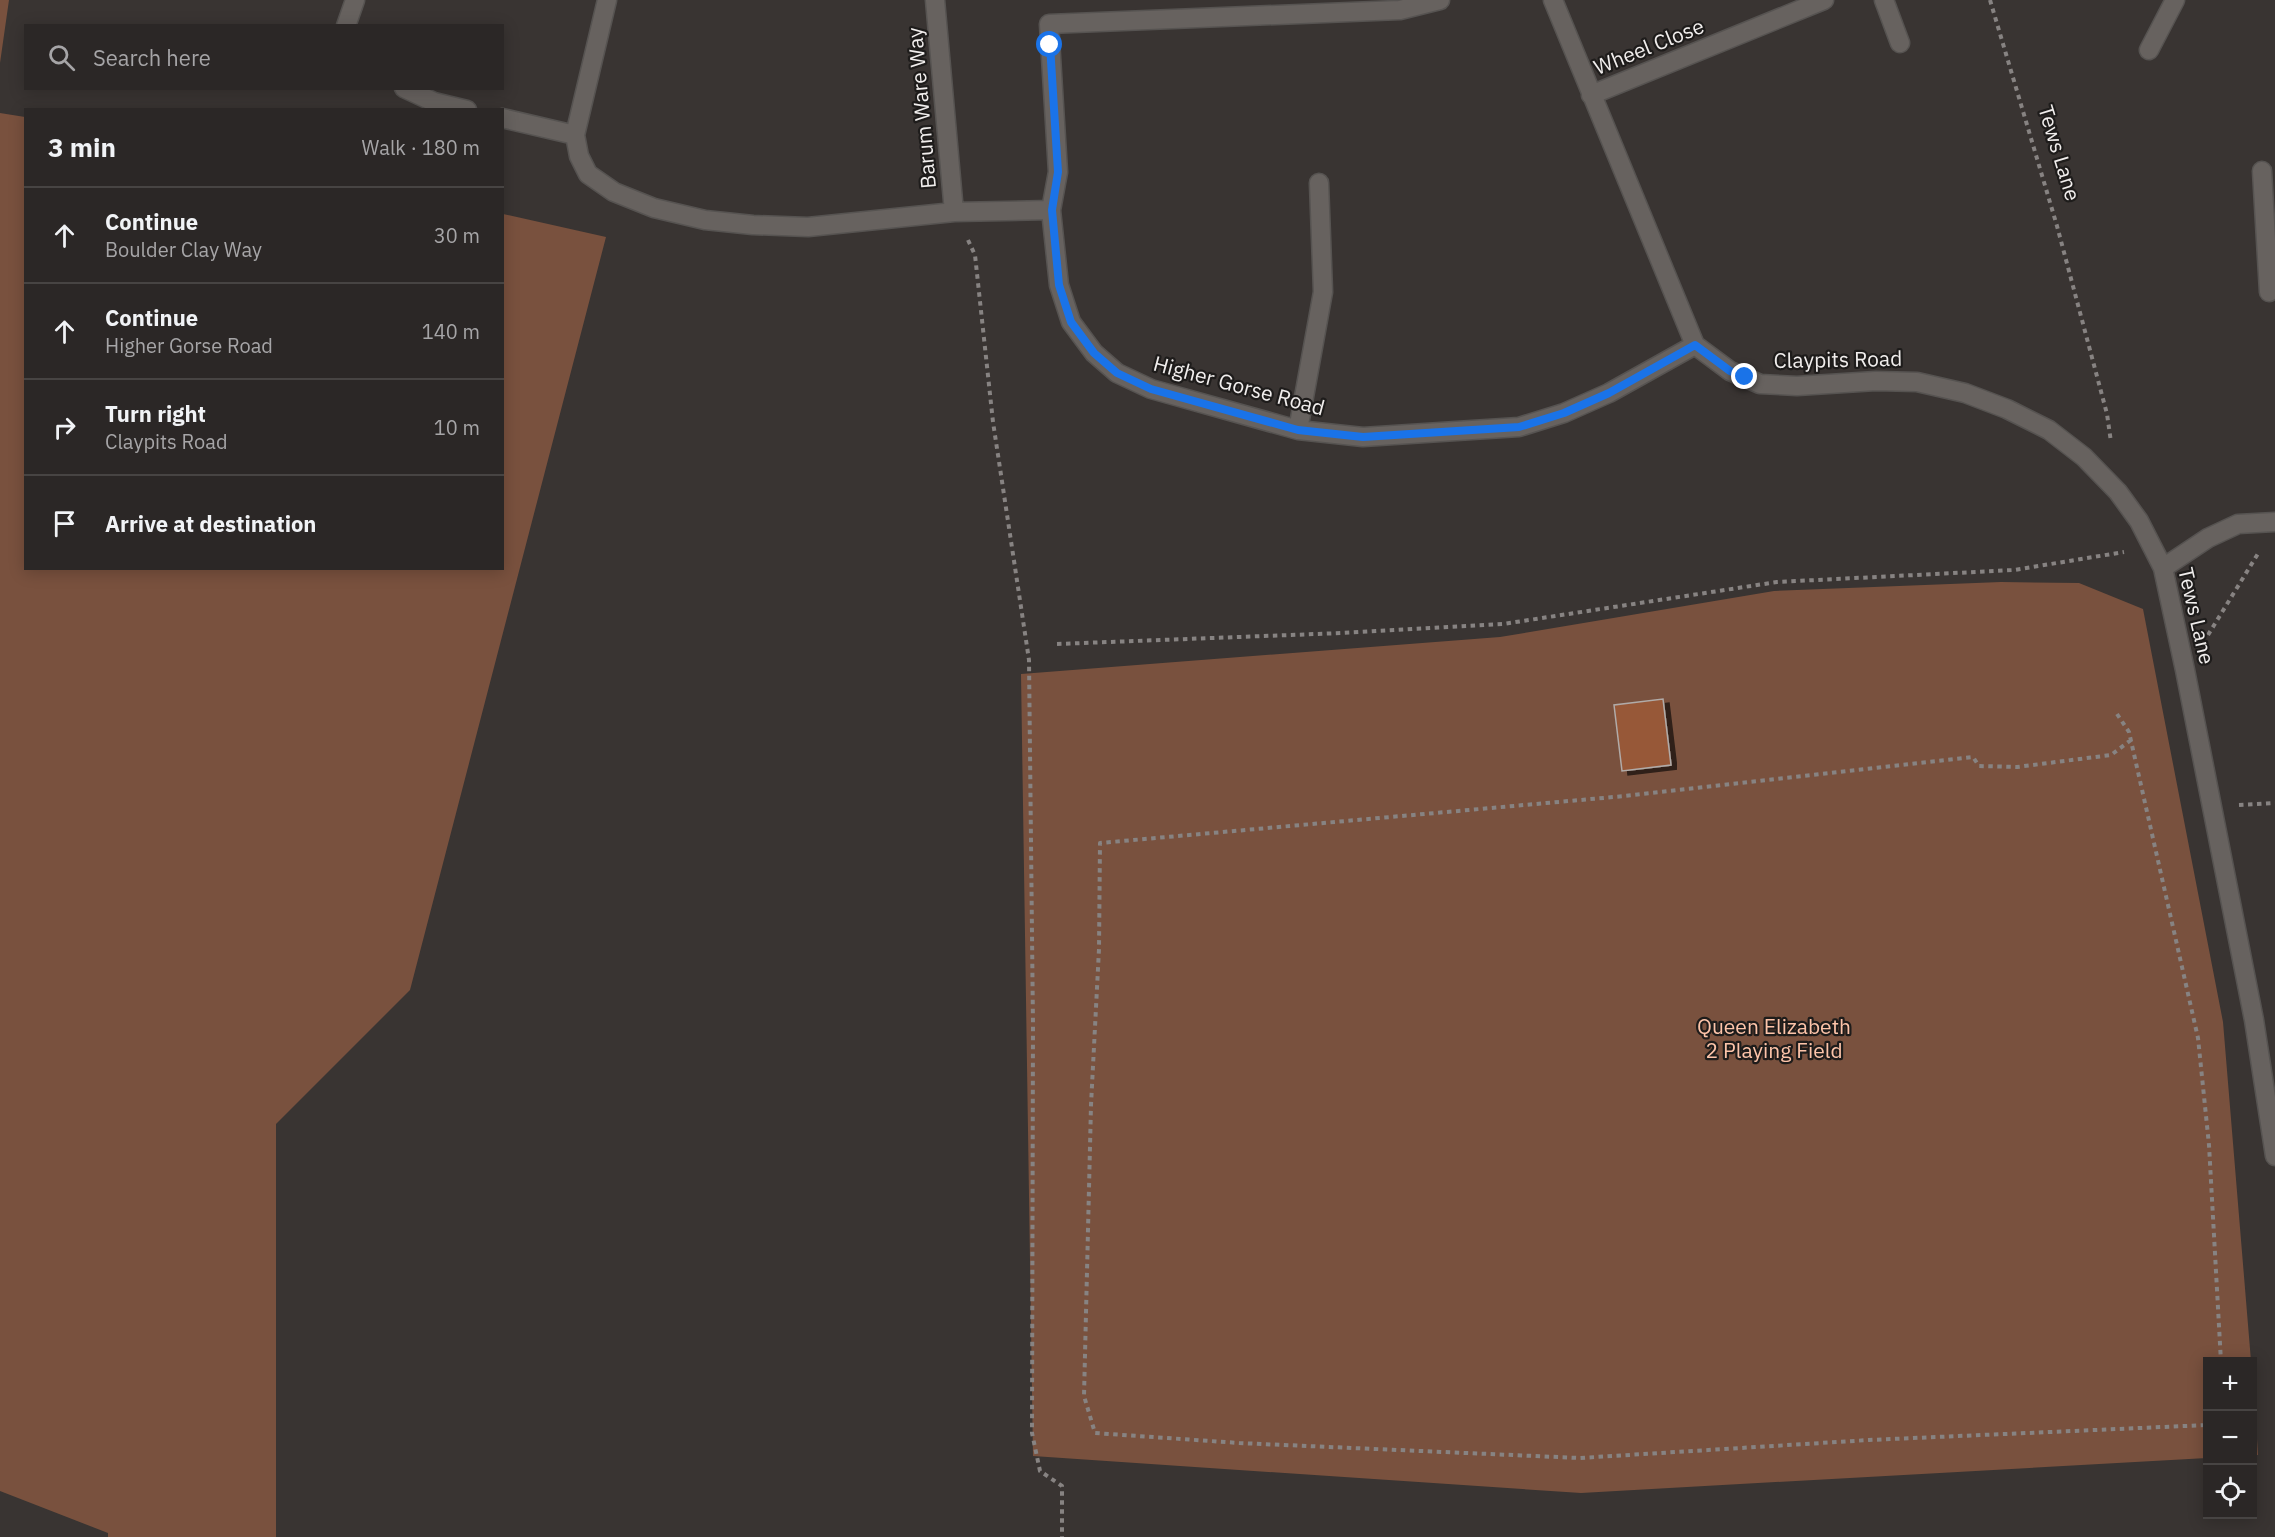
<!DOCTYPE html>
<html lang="en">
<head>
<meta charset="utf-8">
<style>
  :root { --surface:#2b2726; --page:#373332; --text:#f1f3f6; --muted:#a6a5a7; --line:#474443 }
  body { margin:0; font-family:"IBM Plex Sans",sans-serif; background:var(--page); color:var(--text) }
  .controls { position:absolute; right:18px; bottom:18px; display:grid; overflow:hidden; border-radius:0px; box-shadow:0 3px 15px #0003 }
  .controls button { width:54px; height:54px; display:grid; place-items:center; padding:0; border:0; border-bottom:2px solid var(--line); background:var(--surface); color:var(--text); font:30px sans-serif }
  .stop { position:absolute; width:18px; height:18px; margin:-14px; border:4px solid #1a73e8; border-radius:50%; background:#fff }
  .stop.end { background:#1a73e8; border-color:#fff; box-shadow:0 2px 6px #0008 }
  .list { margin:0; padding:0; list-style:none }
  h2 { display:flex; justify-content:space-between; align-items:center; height:78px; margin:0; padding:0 24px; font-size:26px }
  h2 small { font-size:20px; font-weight:400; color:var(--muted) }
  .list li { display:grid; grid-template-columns:39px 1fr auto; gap:18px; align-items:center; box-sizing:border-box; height:96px; padding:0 24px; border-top:2px solid var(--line) }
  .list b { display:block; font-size:22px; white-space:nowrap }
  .list p { margin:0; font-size:20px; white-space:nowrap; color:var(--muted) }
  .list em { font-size:20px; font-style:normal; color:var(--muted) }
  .icon { flex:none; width:33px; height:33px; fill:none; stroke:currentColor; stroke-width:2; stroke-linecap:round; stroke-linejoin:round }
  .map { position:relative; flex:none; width:2275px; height:1537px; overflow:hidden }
  .search { position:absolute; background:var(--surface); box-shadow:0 3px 15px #0003; left:24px; top:24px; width:480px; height:66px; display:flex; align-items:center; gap:15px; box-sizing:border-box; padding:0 21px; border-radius:0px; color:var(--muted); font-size:22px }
  .panel { position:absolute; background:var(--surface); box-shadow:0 3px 15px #0003; left:24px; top:108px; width:480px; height:462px; border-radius:0px }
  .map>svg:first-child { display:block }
  .green { fill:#79513e }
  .building { fill:#975839; stroke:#b1aba8; stroke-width:1.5; filter:url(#shadow) }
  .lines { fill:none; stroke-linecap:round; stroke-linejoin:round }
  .minor-casing { stroke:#565351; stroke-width:21 }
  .path { stroke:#878382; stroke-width:4; stroke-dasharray:4.5 4.5; stroke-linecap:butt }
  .minor { stroke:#67625f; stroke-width:18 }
  .route { stroke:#1a73e8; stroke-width:8 }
  .labels { text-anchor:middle; stroke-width:4.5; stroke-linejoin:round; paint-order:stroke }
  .street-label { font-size:21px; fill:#f1eeed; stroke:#1e1c1b }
  .park-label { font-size:21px; fill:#fdc4a9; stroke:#1e1c1b }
</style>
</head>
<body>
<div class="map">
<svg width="2275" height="1537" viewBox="0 0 2275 1537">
  <defs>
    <filter id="shadow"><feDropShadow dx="6" dy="4" stdDeviation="0" flood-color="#0009"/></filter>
  </defs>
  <rect width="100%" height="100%" fill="#393432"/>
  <path class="green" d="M0,0H9L0,63Z
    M0,113L25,117L26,568H502L503,214L606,237L410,990L276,1124V1537H108V1533L0,1491Z
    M2001,582L2079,583L2143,609L2223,1022L2251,1361L2208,1362L2207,1458L1581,1493L1033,1456L1021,674L1500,637L1774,591Z
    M2253,1375L2258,1455H2252Z"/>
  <path class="building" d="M1663,699L1671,765L1622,771L1614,705Z"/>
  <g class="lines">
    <g class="minor-casing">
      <path id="minor" d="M607,0L575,135L579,156L588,174L614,192L654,208L705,220L753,225L808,227L954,212L1051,210
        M935,0L954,212
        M1440,0L1400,10L1049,24L1058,172L1051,210L1059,285L1071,322L1094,353L1117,373L1151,389L1298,430L1363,437L1519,427L1564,413L1609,393L1695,345
        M1553,0L1695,345L1730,371L1760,384L1797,386L1876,381L1917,382L1965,393L2007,409L2049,430L2084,457L2118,492L2139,521L2163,568L2185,670L2254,1020L2275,1156
        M1884,0L1900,43
        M346,26L355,0
        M2149,50L2175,0
        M404,88L434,102L467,110
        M1591,95L1824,0
        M502,118L575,135
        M2262,171L2269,292
        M1298,430L1323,292L1319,183
        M2163,568L2208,538L2238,524L2275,522"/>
    </g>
    <path class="path" d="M1990,0L2057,226L2107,414L2111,442
      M968,240L975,255L993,422L1029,660L1033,1025L1032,1433L1040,1471L1062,1486V1537
      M2208,635L2259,552
      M1057,644L1342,633L1503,624L1777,582L2014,570L2124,552
      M2117,714L2129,732L2198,1038L2209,1145L2221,1362
      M2131,740L2111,755L2017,767L1979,766L1973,757L1625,796L1100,843L1099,949L1091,1105L1084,1396L1095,1433L1239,1443L1580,1458L1869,1440L2208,1425
      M2239,805L2275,803"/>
    <use href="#minor" class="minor"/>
  </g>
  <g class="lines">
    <path class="route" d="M1050,45L1058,172L1052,210L1059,285L1071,322L1094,353L1117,373L1151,389L1298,430L1363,437L1519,427L1564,413L1609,393L1695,345L1730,371L1745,377"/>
  </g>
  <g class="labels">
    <g class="street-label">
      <text transform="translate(1649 47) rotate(-22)" y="7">Wheel Close</text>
      <text transform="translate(922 108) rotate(-95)" y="7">Barum Ware Way</text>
      <text transform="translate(2059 153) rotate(73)" y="7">Tews Lane</text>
      <text transform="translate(1838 360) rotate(-1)" y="7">Claypits Road</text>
      <text transform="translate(1239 386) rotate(15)" y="7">Higher Gorse Road</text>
      <text transform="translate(2196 616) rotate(77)" y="7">Tews Lane</text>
    </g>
    <g class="park-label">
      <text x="1774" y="1034">Queen Elizabeth<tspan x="1774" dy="24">2 Playing Field</tspan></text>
    </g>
  </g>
</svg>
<div class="controls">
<button>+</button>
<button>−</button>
<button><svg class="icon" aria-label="locate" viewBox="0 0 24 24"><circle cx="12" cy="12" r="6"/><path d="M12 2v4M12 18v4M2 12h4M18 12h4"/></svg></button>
</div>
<div class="stop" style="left:1050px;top:45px"></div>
<div class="stop end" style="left:1745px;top:377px"></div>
<div class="search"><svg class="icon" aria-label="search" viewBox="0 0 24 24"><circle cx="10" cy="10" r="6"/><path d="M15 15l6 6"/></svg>Search here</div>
<section class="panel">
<h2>3 min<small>Walk · 180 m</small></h2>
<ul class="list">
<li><svg class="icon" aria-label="ahead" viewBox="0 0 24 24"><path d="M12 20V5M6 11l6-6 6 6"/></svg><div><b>Continue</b><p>Boulder Clay Way</p></div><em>30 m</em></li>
<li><svg class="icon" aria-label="ahead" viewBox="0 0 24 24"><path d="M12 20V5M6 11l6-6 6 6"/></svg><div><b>Continue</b><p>Higher Gorse Road</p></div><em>140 m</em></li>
<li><svg class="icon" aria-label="right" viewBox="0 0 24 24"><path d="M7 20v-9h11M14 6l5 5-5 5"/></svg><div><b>Turn right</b><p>Claypits Road</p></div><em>10 m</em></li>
<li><svg class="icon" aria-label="arrive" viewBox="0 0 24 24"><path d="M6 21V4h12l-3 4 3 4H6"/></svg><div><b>Arrive at destination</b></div></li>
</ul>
</section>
</div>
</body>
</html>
